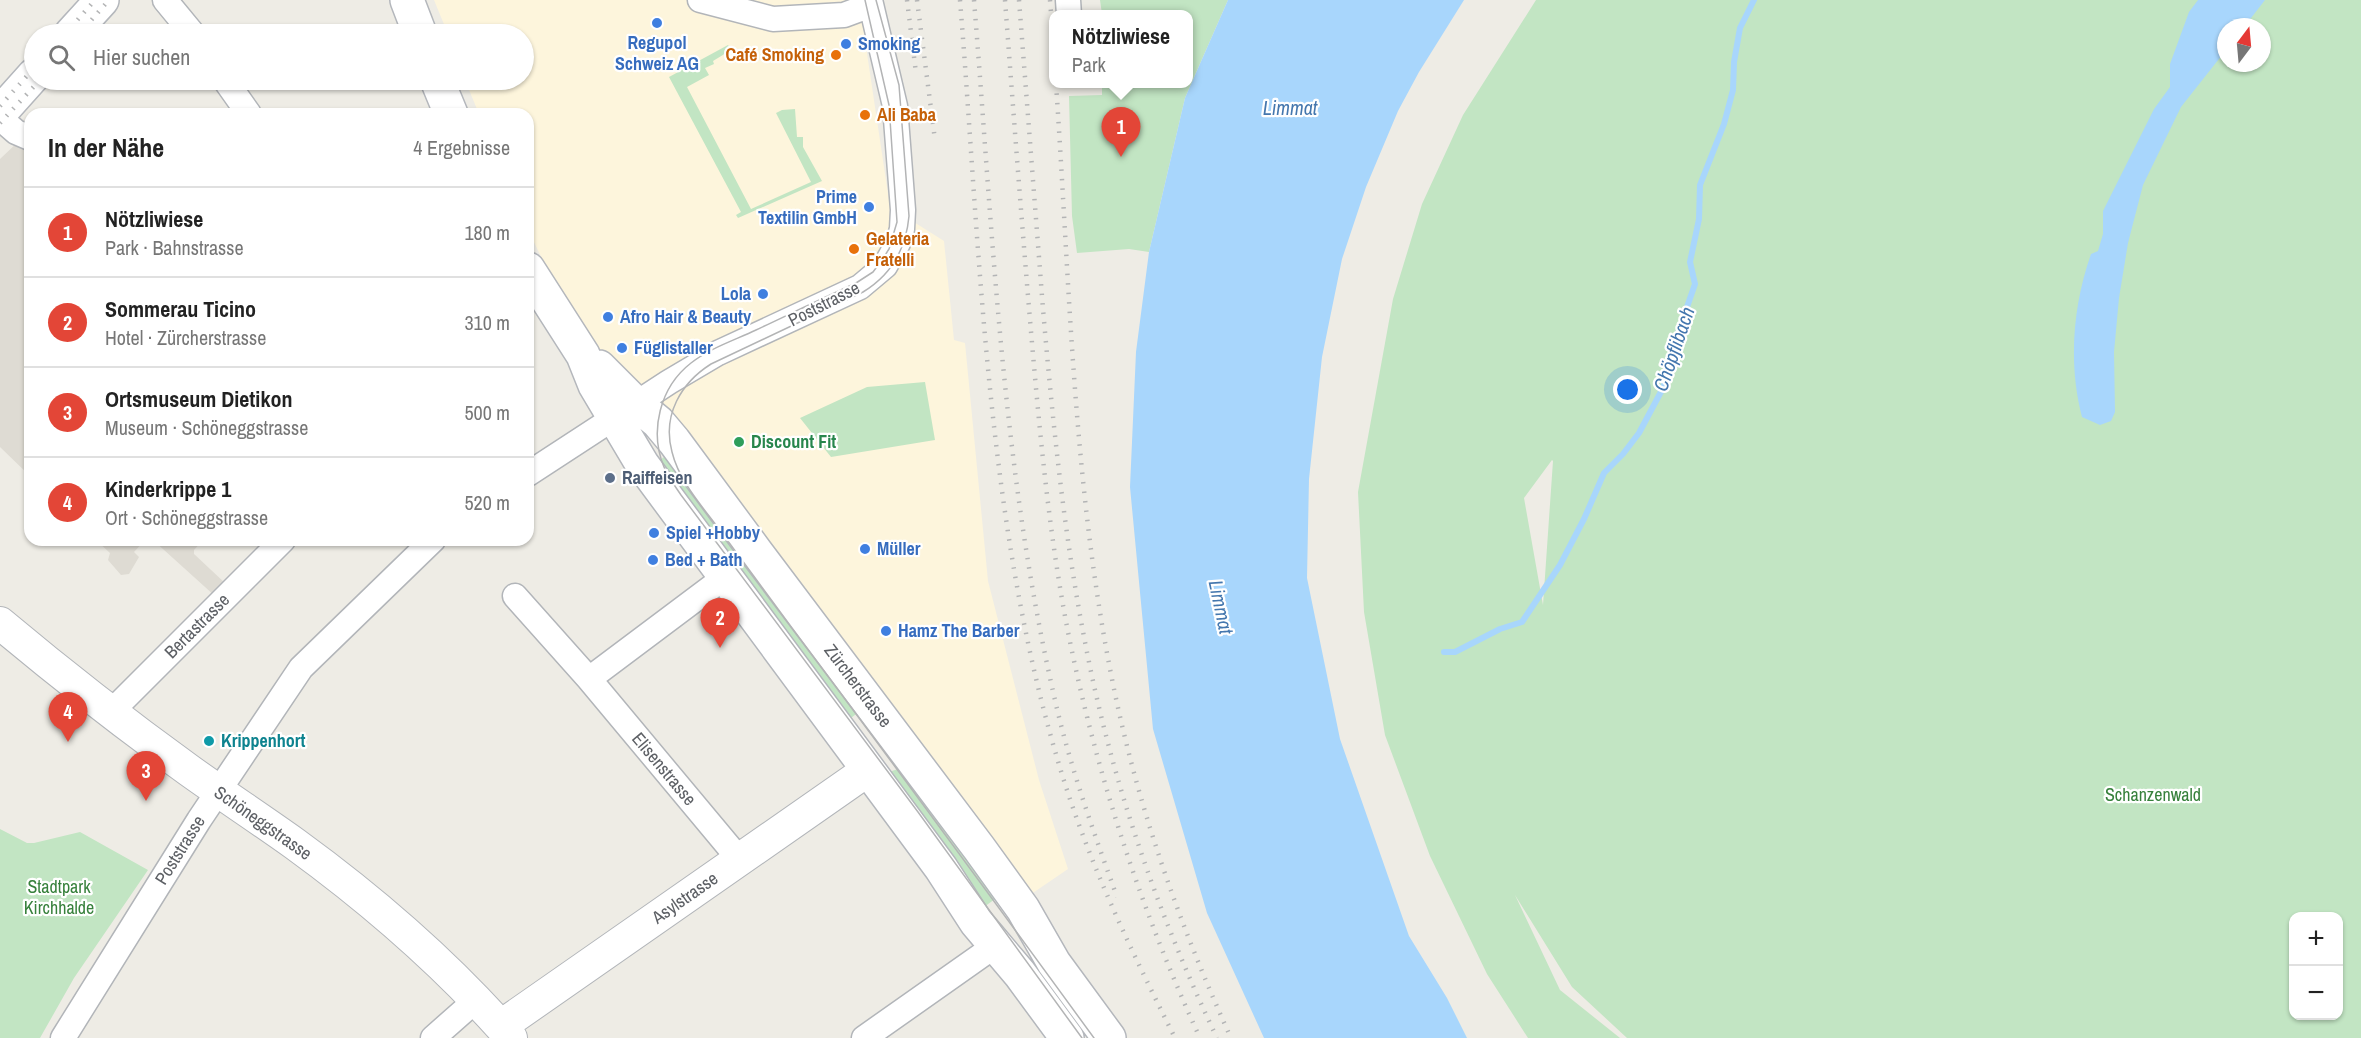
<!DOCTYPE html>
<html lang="de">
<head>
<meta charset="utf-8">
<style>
  :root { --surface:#fff; --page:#f6f6f6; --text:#222; --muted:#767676; --line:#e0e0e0; --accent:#e34637 }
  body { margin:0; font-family:"Archivo Narrow",sans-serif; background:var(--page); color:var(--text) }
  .controls { position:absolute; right:18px; bottom:18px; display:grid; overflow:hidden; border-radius:12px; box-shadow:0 2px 4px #0004 }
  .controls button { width:54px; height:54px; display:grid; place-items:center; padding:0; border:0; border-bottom:2px solid var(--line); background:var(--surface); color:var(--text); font:30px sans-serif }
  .compass { position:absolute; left:2217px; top:18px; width:54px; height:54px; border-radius:50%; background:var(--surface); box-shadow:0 2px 4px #0004; rotate:16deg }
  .you { position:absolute; left:1628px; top:390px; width:21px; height:21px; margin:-15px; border:4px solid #fff; border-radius:50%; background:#1a73e8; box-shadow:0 0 0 9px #1a73e833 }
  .badge { display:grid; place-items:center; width:39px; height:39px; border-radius:50%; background:var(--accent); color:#fff; font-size:20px; font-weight:700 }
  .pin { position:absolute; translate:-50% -50px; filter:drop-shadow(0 2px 3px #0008) }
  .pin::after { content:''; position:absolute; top:32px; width:21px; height:18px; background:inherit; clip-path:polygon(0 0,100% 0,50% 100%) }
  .popup { position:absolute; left:1049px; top:10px; width:144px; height:78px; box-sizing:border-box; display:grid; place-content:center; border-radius:12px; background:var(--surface); filter:drop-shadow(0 2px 4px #0005); font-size:20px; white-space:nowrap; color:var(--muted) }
  .popup b { font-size:22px; color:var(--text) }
  .popup::after { content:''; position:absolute; left:50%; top:100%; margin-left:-12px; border:12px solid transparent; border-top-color:var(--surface) }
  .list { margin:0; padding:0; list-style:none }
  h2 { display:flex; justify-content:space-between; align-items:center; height:78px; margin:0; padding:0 24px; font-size:26px }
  h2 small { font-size:20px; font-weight:400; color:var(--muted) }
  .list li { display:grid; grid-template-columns:39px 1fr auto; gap:18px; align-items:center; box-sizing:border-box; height:90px; padding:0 24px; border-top:2px solid var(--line) }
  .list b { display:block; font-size:22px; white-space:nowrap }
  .list p { margin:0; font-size:20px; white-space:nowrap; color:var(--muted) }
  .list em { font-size:20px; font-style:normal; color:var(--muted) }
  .icon { flex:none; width:33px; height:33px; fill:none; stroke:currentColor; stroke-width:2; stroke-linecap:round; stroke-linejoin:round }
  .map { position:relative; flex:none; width:2361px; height:1038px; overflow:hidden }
  .search { position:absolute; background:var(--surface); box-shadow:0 2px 4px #0004; left:24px; top:24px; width:510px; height:66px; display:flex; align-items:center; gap:15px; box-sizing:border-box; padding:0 21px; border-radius:33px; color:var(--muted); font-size:22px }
  .panel { position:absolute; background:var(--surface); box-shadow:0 2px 4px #0004; left:24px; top:108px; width:510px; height:438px; border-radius:18px }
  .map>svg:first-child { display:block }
  .commercial { fill:#fdf5dc }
  .education { fill:#dedbd3 }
  .green { fill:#c2e5c3; fill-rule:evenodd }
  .water { fill:#a8d6fc }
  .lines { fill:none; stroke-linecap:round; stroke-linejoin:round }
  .stream { stroke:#a8d6fc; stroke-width:6 }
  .minor-casing { stroke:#b2b5b9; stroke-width:27 }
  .tertiary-casing { stroke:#b2b5b9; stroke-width:34 }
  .secondary-casing { stroke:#b4b7bc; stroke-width:36 }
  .minor { stroke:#fff; stroke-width:24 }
  .tertiary { stroke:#fff; stroke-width:32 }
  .secondary { stroke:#fff; stroke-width:33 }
  .tram { stroke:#b3b4b5; stroke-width:1.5 }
  .rail { stroke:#b3b4b5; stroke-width:4.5; stroke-dasharray:1.5 8; stroke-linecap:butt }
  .shop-dot { fill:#3f7fe0; stroke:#fff; stroke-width:2 }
  .food-dot { fill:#e8710a; stroke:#fff; stroke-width:2 }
  .leisure-dot { fill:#2e9e5b; stroke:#fff; stroke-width:2 }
  .service-dot { fill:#5c6f8a; stroke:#fff; stroke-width:2 }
  .culture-dot { fill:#0f9aa8; stroke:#fff; stroke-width:2 }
  .labels { text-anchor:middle; stroke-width:4.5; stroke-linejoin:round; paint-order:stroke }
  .shop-label { font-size:18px; font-weight:bold; fill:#366cbe; stroke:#fff; text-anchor:start }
  .food-label { font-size:18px; font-weight:bold; fill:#c56008; stroke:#fff; text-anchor:start }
  .street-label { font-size:18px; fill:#5d6065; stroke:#fff }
  .leisure-label { font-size:18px; font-weight:bold; fill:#27864d; stroke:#fff; text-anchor:start }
  .service-label { font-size:18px; font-weight:bold; fill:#4e5e75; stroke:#fff; text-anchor:start }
  .culture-label { font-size:18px; font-weight:bold; fill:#0d838f; stroke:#fff; text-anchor:start }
  .park-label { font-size:18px; fill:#37813c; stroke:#fff }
  .water-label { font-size:20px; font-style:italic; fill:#4477ae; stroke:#fff }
</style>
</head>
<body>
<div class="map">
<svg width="2361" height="1038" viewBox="0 0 2361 1038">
  <rect width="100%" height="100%" fill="#eeece5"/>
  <path class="commercial" d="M434,0H859L890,207L944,241L954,340L965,343L988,581L1039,780L1068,869L1024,899L616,372L554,283L528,230V114H479L465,80H524V34H448Z"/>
  <path class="education" d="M18,142L30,147V476L0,447V159Z
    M96,540H145L134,552L139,557L129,574L121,575L108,560L110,553Z
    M153,540H203L194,550V554L226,584L215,596Z"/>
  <path class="green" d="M1100,0H1228L1185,98L1149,252L1129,249L1077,253L1072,216L1069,96L1102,95V84H1188V15L1102,14Z
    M1536,0H2361V1038H1627L1572,987L1515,895L1560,990L1620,1038H1528L1487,974L1430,856L1385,735L1364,612L1358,492L1393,299L1422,204L1463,115ZM2226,27H2262V63H2226ZM1552,460L1553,461L1543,605L1524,498ZM2294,916H2338V1016H2294Z
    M728,45L731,50L713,61L714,64L705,68L709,75L687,87L751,209L811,182L776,113L782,110L795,109L797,137H803V147L822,181L738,218L736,215L741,212L669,77Z
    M925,382L935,440L831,457L800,418L867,387Z
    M672,451L864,708L843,724L652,466Z
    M901,768L1002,894L977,912L886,773Z
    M0,829L27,843H34L80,832L148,870L74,978L40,1038H0Z"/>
  <path class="water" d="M1228,0H1464L1419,72L1398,111L1366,187L1342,259L1322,357L1309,479L1307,578L1340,739L1409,936L1447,998L1467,1038H1264L1207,913L1153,729L1130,487L1136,352L1149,252L1185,98Z
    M2198,0H2265L2244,27H2226V50L2181,107L2143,185L2128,243L2119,298L2114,352L2115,412L2111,421L2100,425L2082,417C2068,364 2073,305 2091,254L2098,251L2103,234V211L2154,109L2170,87V64L2189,12Z"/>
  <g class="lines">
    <path class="stream" d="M1444,652H1455L1500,629L1522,622L1560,565L1584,519L1604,473L1623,454L1639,433L1663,388L1678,333L1695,284L1690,262L1699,219L1700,185L1724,124L1733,90L1734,62L1740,28L1754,0"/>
    <g class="minor-casing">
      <path id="minor" d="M165,0L193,34
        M700,0L773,19L844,15L871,5
        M1068,0L1069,15
        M225,80L249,114
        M0,118L16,132L30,138
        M528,474L669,382L718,353L860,287L885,266L898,243L902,229L903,210L895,106L870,0
        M515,596L589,679L740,860
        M589,679L725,577
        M111,712L283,540
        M63,1038L199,820L301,668L433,540
        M433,1038L476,1000
        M864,1038L996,945"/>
    </g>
    <g class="tertiary-casing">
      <path id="tertiary" d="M0,623C62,675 125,724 190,771C225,796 260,819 295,844C372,900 448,966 511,1038
        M501,1026L868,770"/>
    </g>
    <g class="secondary-casing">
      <path id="secondary" d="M407,0L420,34
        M71,34L102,0
        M437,80L451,114
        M0,113L34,75
        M528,269L583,355L595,385L642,464L941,868L976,922L1020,974L1067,1038
        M599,367L636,404L658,422L674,441L756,552L979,848L1023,909L1054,963L1109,1038"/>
    </g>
    <use href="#minor" class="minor"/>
    <use href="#tertiary" class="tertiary"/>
    <use href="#secondary" class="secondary"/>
    <path class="tram" d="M865,0L889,105L897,222L889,249L882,260L873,272L856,283C823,298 790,314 756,330C735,340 710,348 691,363C660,387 649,431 664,467C668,477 675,486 681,495L918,812L1082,1038
      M876,0L899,85L909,216C906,249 891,275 863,292L711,364C681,383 662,415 672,452C679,481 702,506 719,529C743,562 768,595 792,628C894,764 994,901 1094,1038"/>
    <path class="rail" d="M907,0L916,73
      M917,0L935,140
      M960,0C981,259 986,538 1066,787C1094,874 1134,956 1175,1038
      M974,0C993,234 1002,471 1055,700C1070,767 1094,833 1117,897
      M1005,0C1013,107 1021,213 1030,320C1039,424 1048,529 1068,632C1096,772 1140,908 1200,1038
      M1019,0C1027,103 1035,206 1043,309C1054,437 1067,565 1095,690C1122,810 1164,927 1217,1038
      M1050,0L1054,50
      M65,34L95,0
      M79,34L109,0
      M1056,84C1070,286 1073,490 1114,689C1139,810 1180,926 1231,1038
      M0,106L34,68
      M0,123L40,80"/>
  </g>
  <g class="shop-dot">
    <circle cx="657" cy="23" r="6"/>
    <circle cx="846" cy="44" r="6"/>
    <circle cx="869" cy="207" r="6"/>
    <circle cx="763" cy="294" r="6"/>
    <circle cx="608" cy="317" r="6"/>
    <circle cx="622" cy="348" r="6"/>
    <circle cx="654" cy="533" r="6"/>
    <circle cx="865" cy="549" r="6"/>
    <circle cx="653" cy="560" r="6"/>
    <circle cx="886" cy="631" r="6"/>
  </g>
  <g class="food-dot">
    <circle cx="836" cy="55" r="6"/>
    <circle cx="865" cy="115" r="6"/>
    <circle cx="854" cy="249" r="6"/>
  </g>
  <circle class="leisure-dot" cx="739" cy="442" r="6"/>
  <circle class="service-dot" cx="610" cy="478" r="6"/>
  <circle class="culture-dot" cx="209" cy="741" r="6"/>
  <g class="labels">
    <g class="shop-label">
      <text x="657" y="49" text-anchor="middle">Regupol<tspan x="657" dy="21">Schweiz AG</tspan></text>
      <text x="858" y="50">Smoking</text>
      <text x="857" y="203" text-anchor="end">Prime<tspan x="857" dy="21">Textilin GmbH</tspan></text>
      <text x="751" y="300" text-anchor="end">Lola</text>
      <text x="620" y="323">Afro Hair &amp; Beauty</text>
      <text x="634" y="354">Füglistaller</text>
      <text x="666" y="539">Spiel +Hobby</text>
      <text x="877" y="555">Müller</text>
      <text x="665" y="566">Bed + Bath</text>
      <text x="898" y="637">Hamz The Barber</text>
    </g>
    <g class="food-label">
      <text x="824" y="61" text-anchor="end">Café Smoking</text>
      <text x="877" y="121">Ali Baba</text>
      <text x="866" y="245">Gelateria<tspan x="866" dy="21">Fratelli</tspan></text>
    </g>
    <g class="street-label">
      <text transform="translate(824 304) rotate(-27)" y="6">Poststrasse</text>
      <text transform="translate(197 626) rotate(-45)" y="6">Bertastrasse</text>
      <text transform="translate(858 686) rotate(53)" y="6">Zürcherstrasse</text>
      <text transform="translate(664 769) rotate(50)" y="6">Elisenstrasse</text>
      <text transform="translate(263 823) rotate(35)" y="6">Schöneggstrasse</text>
      <text transform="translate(180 850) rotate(-58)" y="6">Poststrasse</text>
      <text transform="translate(685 898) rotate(-35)" y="6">Asylstrasse</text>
    </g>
    <g class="leisure-label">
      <text x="751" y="448">Discount Fit</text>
    </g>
    <g class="service-label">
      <text x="622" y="484">Raiffeisen</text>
    </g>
    <g class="culture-label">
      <text x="221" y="747">Krippenhort</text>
    </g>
    <g class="park-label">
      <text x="2153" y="801">Schanzenwald</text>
      <text x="59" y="893">Stadtpark<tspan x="59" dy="21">Kirchhalde</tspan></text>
    </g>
    <g class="water-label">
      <text x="1290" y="115">Limmat</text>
      <text transform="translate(1674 349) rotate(-71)" y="7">Chöpflibach</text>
      <text transform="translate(1221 607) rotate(78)" y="7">Limmat</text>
    </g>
  </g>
</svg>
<div class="controls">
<button>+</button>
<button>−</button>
</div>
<svg class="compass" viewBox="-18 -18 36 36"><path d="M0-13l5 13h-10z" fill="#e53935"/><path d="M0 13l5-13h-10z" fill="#767676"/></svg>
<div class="you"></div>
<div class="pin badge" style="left:1121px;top:157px">1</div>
<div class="popup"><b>Nötzliwiese</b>Park</div>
<div class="pin badge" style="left:720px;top:648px">2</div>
<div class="pin badge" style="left:146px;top:801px">3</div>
<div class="pin badge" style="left:68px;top:742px">4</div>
<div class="search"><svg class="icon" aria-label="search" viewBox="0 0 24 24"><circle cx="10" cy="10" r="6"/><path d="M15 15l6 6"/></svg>Hier suchen</div>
<section class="panel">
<h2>In der Nähe<small>4 Ergebnisse</small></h2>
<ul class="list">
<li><span class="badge">1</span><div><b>Nötzliwiese</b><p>Park · Bahnstrasse</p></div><em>180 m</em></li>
<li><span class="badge">2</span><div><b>Sommerau Ticino</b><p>Hotel · Zürcherstrasse</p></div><em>310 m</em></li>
<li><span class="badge">3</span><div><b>Ortsmuseum Dietikon</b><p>Museum · Schöneggstrasse</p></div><em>500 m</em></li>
<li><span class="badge">4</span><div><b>Kinderkrippe 1</b><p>Ort · Schöneggstrasse</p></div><em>520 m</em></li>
</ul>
</section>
</div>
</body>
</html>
